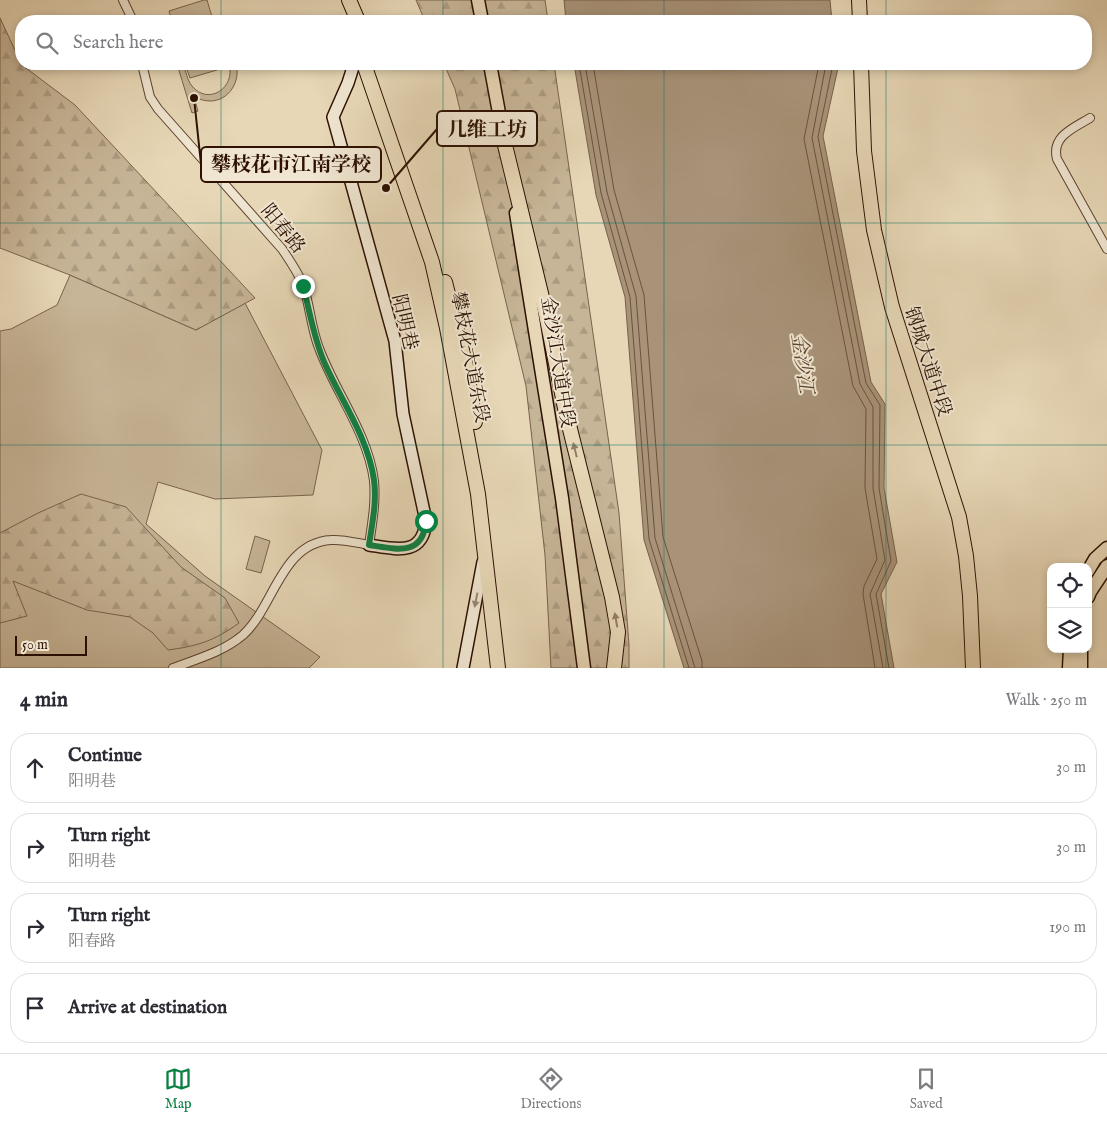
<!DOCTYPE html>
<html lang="en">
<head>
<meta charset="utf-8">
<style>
  :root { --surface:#fff; --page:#f2f2f3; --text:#2b2b33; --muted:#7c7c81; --line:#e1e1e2; --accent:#0b8043 }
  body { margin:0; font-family:"IM FELL English","Noto Serif SC",serif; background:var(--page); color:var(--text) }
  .controls { position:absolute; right:15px; bottom:15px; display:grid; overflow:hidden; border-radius:10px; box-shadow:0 2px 8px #0003 }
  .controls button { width:45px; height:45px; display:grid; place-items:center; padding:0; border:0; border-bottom:1px solid var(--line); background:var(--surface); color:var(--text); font:25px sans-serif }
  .scale { position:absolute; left:15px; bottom:12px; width:72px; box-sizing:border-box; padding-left:5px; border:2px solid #2d1002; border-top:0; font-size:14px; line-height:18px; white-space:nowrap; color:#2d1002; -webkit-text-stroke:4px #efe5d0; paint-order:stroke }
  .stop { position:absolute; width:15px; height:15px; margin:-11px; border:4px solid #0b8043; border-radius:50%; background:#fff }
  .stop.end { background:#0b8043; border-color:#fff; box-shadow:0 1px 5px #0008 }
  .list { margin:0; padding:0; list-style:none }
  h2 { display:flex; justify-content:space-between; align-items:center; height:65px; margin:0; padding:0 20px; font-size:21px }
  h2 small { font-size:16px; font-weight:400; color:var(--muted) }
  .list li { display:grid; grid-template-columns:32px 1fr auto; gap:15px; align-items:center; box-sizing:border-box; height:70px; margin:0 10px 10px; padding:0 10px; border:1px solid var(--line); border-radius:20px }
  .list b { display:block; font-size:19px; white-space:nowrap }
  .list p { margin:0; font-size:16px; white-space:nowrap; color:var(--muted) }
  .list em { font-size:16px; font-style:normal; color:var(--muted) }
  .icon { flex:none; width:28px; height:28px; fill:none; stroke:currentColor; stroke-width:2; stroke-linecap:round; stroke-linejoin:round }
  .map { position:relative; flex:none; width:1107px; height:668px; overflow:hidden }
  .search { position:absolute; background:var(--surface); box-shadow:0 2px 8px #0003; left:15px; right:15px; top:15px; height:55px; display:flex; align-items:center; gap:12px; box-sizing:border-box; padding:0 18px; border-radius:20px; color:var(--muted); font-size:19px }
  .sheet { height:385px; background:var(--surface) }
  nav { display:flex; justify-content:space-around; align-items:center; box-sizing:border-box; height:70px; border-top:1px solid var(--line); background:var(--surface); font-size:14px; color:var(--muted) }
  nav a { display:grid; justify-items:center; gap:2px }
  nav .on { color:var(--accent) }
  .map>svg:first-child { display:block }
  .green { fill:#c7b597; stroke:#7a624c }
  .forest { fill:url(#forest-firs); stroke:#7a624c }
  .water { fill:#a89379; stroke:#775f49 }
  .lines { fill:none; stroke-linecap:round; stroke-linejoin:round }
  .shore { stroke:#6a523e; stroke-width:1 }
  .street-casing { stroke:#5c422f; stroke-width:10 }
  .secondary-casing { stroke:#2d1002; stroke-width:14 }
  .primary-casing { stroke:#2d1002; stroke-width:15 }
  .highway-casing { stroke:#2d1002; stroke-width:16 }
  .street { stroke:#efe5d0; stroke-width:8 }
  .secondary { stroke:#efe5d0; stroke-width:11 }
  .primary { stroke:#e7d7b6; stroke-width:12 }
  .highway { stroke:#e7d7b6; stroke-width:14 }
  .oneway { fill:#937d65 }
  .oneway2 { fill:#988573 }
  .route { stroke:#0b8043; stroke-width:6 }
  .grid { fill:none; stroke:#0f766e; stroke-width:1; stroke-opacity:0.55 }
  .labels { text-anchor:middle; stroke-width:4; stroke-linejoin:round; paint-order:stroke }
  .street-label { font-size:19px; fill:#2d1002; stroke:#efe5d0 }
  .water-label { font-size:20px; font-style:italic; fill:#5e4432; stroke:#efe5d0 }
  .leader { fill:none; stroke:#2d1002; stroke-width:2 }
  .callout-dot { fill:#2d1002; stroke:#efe5d0; stroke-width:2 }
  .callout { fill:#efe5d0; stroke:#2d1002; stroke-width:2 }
  .callout-label { font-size:20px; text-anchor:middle; font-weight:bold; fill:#2d1002 }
</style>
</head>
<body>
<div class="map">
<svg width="1107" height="668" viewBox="0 0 1107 668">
  <defs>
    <pattern id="forest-firs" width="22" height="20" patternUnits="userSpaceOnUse" patternTransform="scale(1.25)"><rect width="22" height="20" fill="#c7b597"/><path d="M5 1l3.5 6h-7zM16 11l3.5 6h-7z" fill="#ab9b80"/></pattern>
  </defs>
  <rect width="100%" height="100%" fill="#e7d7b6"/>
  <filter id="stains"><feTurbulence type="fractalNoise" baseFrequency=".004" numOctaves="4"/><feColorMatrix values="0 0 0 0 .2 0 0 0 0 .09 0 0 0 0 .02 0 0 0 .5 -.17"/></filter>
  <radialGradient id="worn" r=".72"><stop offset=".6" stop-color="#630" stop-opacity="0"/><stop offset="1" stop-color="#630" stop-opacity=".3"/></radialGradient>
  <path class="green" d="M204,0H207L213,20L172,21L169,11Z
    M177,64H183C186,71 187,80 192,86C208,106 236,88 229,64H236C241,81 229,101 210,101C204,101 199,99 194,97L198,111L192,113Z
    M185,64H226L227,67L190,78Z
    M70,275L196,330L245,303L322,450L313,495L215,499L158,482L146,524L205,576L320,657L309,668H0V331L11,329L57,305Z
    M255,536L270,541L261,573L246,569Z"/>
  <path class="forest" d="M416,0H545L548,21H425Z
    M0,18L22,65L75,105L255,298L196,330L70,275L0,248Z
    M444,64H554L619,513L629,645V668H551L545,555L526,386L455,89Z
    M81,494L126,507L181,567L225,598L239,623C214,641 198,646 168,650L153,633L130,617L87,610L13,581L27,616L0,623V533L38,513Z"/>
  <path class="water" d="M564,0H830L832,21H566Z
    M574,64H837L838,68L823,136L871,382L885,404L884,488L897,562L881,594L894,668H684L644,540L625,297L596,195Z"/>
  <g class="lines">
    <path class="shore" d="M579,64L601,193L630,297L649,539L689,668
      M585,64L607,192L636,296L655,538L695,668
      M593,64L614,190L644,295L663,537L702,661V668
      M819,64L804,139L853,386L866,409L865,488L877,559L864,586L863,594L875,668
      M826,64L812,138L860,384L873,407V488L885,560L870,594L883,668
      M833,64L818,137L866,383L880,405L879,488L891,561L876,594L889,668"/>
    <g class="street-casing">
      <path id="street" d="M123,0L133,21
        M142,64L150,97L158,109L282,249C290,261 298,272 303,285C310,305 311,328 319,348C335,392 368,433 374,481C376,503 372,524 369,545C357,543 343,539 331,540C281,543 274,607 243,635C223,652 197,659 173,668
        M1090,118C1074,128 1051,136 1057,159L1107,249"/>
    </g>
    <g class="secondary-casing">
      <path id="secondary" d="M354,64L348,83L333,117L395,341L403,414L426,521C423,557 396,549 369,545
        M463,668L483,562"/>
    </g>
    <g class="primary-casing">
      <path id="primary" d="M478,0L482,21
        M490,64L506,151
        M516,213L562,498L584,668
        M1088,571L1095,559L1107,548
        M1088,597L1090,592L1107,566
        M1069,668L1070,649
        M1081,668V649"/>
    </g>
    <g class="highway-casing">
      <path id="highway" d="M349,0L358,21
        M859,0L860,21
        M364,64L432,262L447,328L478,494L498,668
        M861,64L864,151L874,230L892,307L959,517L966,556L970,596L973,668
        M504,141L546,314L566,413L612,597L618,632L614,668
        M445,282L466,366L475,422"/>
    </g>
    <use href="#street" class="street"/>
    <use href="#secondary" class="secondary"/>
    <use href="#primary" class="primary"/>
    <use href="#highway" class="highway"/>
  </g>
  <defs><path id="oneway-solid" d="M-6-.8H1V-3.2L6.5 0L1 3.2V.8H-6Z" transform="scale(1.25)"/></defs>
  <g class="oneway">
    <use href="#oneway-solid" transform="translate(575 450) rotate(-104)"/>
    <use href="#oneway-solid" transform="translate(616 620) rotate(-100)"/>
  </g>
  <use class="oneway2" href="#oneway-solid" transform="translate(476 600) rotate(101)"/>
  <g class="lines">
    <path class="route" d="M303,286C310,312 314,340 325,364C342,402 368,438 374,480C377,502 372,524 369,545C396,549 423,557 426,521"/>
  </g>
  <path class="grid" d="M221,0V21M443,0V21M664,0V21M886,0V21M221,64V668M443,64V668M664,64V668M886,64V668M0,223H1107M0,445H1107"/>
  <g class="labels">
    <g class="street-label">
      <text transform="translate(284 228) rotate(51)" y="7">阳春路</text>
      <text transform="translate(406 322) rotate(77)" y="7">阳明巷</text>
      <text transform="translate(471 357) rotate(79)" y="7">攀枝花大道东段</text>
      <text transform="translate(929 361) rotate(72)" y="7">钢城大道中段</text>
      <text transform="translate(559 362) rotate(81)" y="7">金沙江大道中段</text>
    </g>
    <g class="water-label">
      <text transform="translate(803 363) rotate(82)" y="7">金沙江</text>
    </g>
  </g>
  <path class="leader" d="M386 188L437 129M194 98L201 164"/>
  <g class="callout-dot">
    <circle cx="386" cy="188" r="5"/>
    <circle cx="194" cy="98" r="5"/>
  </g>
  <g class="callout">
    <rect x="437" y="111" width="100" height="35" rx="5"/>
    <rect x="201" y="147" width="180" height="35" rx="5"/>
  </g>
  <g class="callout-label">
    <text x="487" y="136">几维工坊</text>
    <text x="291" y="171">攀枝花市江南学校</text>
  </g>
  <rect width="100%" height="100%" filter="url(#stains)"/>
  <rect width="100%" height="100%" fill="url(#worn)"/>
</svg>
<div class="controls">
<button><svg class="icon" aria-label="locate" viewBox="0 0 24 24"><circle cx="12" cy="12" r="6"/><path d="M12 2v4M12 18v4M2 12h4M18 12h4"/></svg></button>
<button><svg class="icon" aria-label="layers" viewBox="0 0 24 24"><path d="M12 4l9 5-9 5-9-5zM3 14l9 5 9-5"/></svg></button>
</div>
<div class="scale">50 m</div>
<div class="stop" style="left:426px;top:521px"></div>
<div class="stop end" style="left:303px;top:286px"></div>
<div class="search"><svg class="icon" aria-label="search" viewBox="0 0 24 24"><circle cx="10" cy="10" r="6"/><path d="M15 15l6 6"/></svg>Search here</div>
</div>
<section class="sheet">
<h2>4 min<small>Walk · 250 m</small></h2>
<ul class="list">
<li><svg class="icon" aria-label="ahead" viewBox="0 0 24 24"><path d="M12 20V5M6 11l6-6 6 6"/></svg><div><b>Continue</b><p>阳明巷</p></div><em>30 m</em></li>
<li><svg class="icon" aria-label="right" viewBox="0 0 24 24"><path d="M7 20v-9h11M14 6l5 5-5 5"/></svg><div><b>Turn right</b><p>阳明巷</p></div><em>30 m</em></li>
<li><svg class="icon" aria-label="right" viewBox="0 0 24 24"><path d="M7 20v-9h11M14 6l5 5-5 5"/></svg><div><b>Turn right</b><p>阳春路</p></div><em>190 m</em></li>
<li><svg class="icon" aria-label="arrive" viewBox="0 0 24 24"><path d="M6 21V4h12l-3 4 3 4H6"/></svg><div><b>Arrive at destination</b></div></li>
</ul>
</section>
<nav>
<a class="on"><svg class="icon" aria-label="map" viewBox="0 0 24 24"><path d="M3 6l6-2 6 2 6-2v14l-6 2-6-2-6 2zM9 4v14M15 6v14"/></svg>Map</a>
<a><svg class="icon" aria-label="directions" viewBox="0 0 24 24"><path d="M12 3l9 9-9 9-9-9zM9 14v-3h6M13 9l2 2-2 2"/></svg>Directions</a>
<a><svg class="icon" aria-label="saved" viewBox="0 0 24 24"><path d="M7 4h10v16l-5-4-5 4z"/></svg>Saved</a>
</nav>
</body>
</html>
